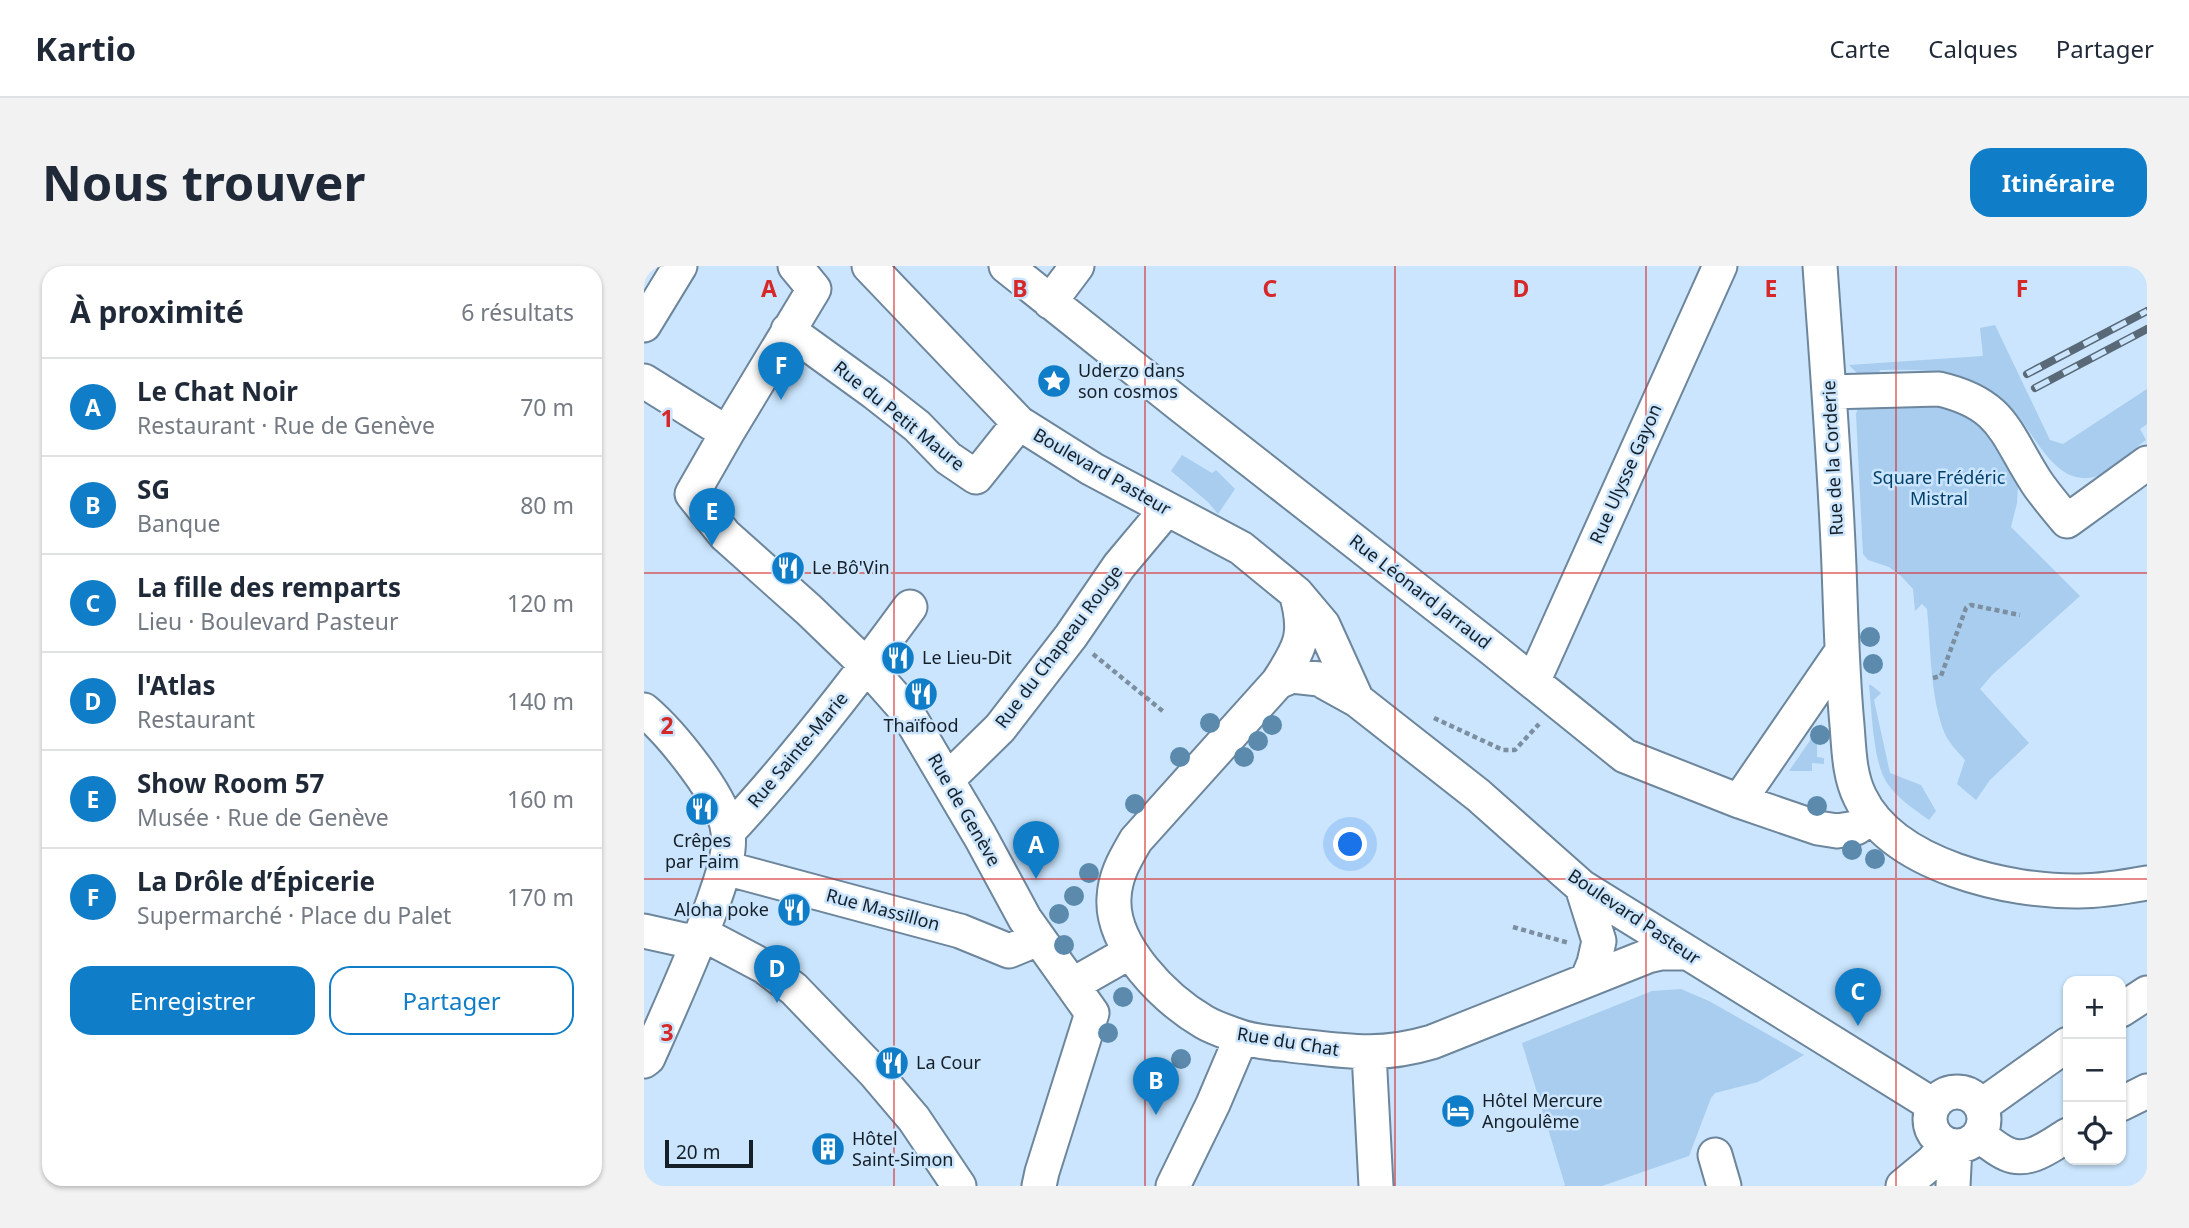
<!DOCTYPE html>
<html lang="fr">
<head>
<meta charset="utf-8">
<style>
  :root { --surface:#fff; --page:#f2f2f3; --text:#1f2937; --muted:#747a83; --line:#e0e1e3; --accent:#0f7dc7 }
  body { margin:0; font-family:"Noto Sans",sans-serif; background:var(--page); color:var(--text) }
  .controls { position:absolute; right:21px; bottom:21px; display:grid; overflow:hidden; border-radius:14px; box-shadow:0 2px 5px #0004 }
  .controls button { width:63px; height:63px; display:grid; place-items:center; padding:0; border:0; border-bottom:2px solid var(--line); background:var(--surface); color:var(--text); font:35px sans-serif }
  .scale { position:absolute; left:21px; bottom:18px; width:88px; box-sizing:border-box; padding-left:7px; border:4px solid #151f27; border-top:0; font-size:19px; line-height:24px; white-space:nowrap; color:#151f27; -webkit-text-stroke:5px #cae5fd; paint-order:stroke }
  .you { position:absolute; left:707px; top:579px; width:24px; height:24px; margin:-18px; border:5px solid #fff; border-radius:50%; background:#1a73e8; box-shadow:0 0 0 10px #1a73e833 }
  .badge { display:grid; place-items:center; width:46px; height:46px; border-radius:50%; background:var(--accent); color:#fff; font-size:23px; font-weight:700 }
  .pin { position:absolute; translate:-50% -58px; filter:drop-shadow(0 2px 4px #0008) }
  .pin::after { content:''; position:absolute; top:37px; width:24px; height:21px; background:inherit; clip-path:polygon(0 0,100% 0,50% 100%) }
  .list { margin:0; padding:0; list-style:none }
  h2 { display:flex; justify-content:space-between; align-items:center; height:91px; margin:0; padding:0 28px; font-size:30px }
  h2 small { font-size:23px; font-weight:400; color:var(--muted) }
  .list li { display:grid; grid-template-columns:46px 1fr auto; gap:21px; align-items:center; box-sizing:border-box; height:98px; padding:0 28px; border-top:2px solid var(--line) }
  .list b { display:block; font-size:26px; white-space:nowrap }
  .list p { margin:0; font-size:23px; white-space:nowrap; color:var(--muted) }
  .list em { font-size:23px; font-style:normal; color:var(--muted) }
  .actions { display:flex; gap:14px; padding:21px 28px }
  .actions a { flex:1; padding:16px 0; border:2px solid var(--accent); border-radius:21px; text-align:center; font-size:24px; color:var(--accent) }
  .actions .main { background:var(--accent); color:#fff }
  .icon { flex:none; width:38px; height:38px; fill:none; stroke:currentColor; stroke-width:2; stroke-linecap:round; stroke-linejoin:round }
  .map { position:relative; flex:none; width:1503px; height:920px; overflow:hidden; border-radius:21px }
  header { display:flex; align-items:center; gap:42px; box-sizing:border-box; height:98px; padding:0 35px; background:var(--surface); border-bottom:2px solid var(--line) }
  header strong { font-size:33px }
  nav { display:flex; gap:38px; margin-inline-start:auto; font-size:24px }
  .intro { display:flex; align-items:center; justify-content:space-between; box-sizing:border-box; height:168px; padding:0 42px }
  h1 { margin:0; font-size:49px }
  .button { padding:18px 32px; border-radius:21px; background:var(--accent); color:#fff; font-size:24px; font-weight:700 }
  main { display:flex; gap:42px; padding:0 42px }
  aside { flex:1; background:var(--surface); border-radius:21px; box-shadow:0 2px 5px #0004 }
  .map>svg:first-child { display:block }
  .green { fill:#a8cdef }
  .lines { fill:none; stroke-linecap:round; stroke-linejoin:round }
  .minor-casing { stroke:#6d869c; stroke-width:37 }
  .path { stroke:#7c8fa0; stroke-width:4.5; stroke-dasharray:5 3.5; stroke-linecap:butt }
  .minor { stroke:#fff; stroke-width:33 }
  .rail-casing { stroke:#596977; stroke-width:8 }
  .rail { stroke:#cae5fd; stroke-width:5; stroke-dasharray:16; stroke-linecap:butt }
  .tree { fill:#5b8aad }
  .grid { fill:none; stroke:#d62828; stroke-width:2; stroke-opacity:0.55 }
  .labels { text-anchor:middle; stroke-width:5; stroke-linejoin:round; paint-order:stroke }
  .poi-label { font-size:18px; fill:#151f27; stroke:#cae5fd; text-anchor:start }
  .street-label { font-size:18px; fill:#151f27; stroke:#cae5fd }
  .park-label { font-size:18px; fill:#01406b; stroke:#cae5fd }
  .grid-label { font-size:23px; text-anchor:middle; font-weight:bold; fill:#d62828; stroke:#cae5fd; stroke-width:5; stroke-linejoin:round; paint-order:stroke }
</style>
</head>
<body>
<header>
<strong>Kartio</strong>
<nav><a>Carte</a><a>Calques</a><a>Partager</a></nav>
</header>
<div class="intro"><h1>Nous trouver</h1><a class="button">Itinéraire</a></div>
<main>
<aside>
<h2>À proximité<small>6 résultats</small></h2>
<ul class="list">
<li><span class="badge">A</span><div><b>Le Chat Noir</b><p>Restaurant · Rue de Genève</p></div><em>70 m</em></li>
<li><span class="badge">B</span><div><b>SG</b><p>Banque</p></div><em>80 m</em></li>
<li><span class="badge">C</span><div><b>La fille des remparts</b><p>Lieu · Boulevard Pasteur</p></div><em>120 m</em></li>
<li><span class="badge">D</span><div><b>l'Atlas</b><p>Restaurant</p></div><em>140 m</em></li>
<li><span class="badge">E</span><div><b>Show Room 57</b><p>Musée · Rue de Genève</p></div><em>160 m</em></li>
<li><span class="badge">F</span><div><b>La Drôle d’Épicerie</b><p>Supermarché · Place du Palet</p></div><em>170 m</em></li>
</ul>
<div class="actions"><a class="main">Enregistrer</a><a>Partager</a></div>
</aside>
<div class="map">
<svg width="1503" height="920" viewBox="0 0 1503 920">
  <rect width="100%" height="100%" fill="#cae5fd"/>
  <path class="green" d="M1351,59L1406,174L1419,178L1503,123V158L1496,163L1502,174C1491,182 1462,208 1450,211C1404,222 1387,151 1354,130C1313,103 1282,103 1236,104L1233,114L1219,113L1205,99L1339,90L1336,62Z
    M1294,132L1353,160L1374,218L1373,237L1367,261L1436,330L1348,409L1336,423L1385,477L1346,514L1332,534L1313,518L1321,494C1313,485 1303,475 1299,463C1286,426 1287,383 1283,343L1278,338L1271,345L1269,323L1257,310L1245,301L1224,294L1219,288L1212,148L1215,139Z
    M538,189L568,207L572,204L591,223L574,248L564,236L527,205Z
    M1225,419H1227L1237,427L1230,434L1246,507L1277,519L1292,545L1285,554C1270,543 1254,533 1243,517C1229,496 1228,446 1225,419Z
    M1178,457V473L1173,474V491L1180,492V498L1168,497V505H1145Z
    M1037,723L1065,735L1160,789L1114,816L1071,827L1067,832L1045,890L958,920H919L921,919L878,777L1008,725Z"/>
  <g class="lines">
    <g class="minor-casing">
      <path id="minor" d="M151,0L170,23L83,167L48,228L81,269L165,344L223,400L261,443L336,570L381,653L448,747L398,906L395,920
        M225,0L375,157L448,203L597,282L652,327L679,359L713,434
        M362,0L535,138L847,382L981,490L1095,535L1174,562L1193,565L1212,562L1229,551
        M1176,0C1183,100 1191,200 1195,301C1197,354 1198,406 1203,459C1205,483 1205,509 1216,531C1249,600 1365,626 1435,625C1457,625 1481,621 1503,617
        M406,36L433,0
        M0,59L36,0
        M144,64L231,127L273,160L304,192L332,211L375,157
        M0,115L83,167
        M1185,126L1295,123C1360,138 1361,168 1393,217C1402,230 1413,243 1423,255L1503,197
        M652,327C664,368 657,381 634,416L492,574C481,593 471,609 470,632C467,680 521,733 560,756C570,762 583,766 594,770C610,776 629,777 646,779C701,785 734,792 788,776L1004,690L1017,687H1041
        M634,416L648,410L675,413L713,434L834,529L938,621L1289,839
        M889,416L1076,0
        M0,444C26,466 81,532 84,566C87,589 77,613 70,634C51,688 27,740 4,792L0,795
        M303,514L356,462L427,370L475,300L522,244
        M1095,535L1198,385
        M84,566C150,495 209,419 266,341
        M81,602L316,665L365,685L394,673
        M938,621L955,675L950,697L943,714
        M0,665L40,674H70L121,701L150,723L231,807L270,853L315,920
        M428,719L486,686
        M1477,744L1503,727
        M725,787L732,920
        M1286 853a27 27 0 1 1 54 0a27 27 0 1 1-54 0Z
        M1477,838L1503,825
        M1337,840L1424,778
        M1335,870C1344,875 1353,884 1363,888C1385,898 1407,879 1424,869
        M1071,889L1080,920
        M529,920L569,838L597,772
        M1259,920L1288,896L1303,879
        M1309,920L1311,881"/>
    </g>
    <path class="path" d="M449,388L521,447
      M1289,412L1297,410L1322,342L1327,339L1376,349
      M790,452L859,484H871L895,458
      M869,661L925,677"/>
    <use href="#minor" class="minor"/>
    <g class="rail-casing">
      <path id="rail" d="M1383,108L1503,45
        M1391,122L1503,63"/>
    </g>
    <use href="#rail" class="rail"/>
  </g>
  <g class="tree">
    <circle cx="1226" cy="371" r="10"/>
    <circle cx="1229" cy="398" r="10"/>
    <circle cx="566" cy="457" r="10"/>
    <circle cx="628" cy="459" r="10"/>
    <circle cx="1176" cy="469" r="10"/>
    <circle cx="614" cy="475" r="10"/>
    <circle cx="536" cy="491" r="10"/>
    <circle cx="600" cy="491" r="10"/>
    <circle cx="491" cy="538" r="10"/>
    <circle cx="1173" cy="540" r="10"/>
    <circle cx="1208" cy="584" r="10"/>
    <circle cx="1231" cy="593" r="10"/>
    <circle cx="445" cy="607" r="10"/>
    <circle cx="430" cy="630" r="10"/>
    <circle cx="415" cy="648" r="10"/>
    <circle cx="420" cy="679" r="10"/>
    <circle cx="479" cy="731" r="10"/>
    <circle cx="464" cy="767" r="10"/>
    <circle cx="537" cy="793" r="10"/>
  </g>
  <path class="grid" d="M250,0V920M501,0V920M751,0V920M1002,0V920M1252,0V920M0,307H1503M0,613H1503"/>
  <defs>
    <g id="sight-disc" transform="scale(1.75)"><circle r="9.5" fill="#0f7dc7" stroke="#cae5fd"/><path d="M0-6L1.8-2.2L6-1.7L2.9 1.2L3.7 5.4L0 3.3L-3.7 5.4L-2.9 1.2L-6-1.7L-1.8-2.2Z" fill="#fff"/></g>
    <g id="restaurant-disc" transform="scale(1.75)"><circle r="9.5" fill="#0f7dc7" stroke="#cae5fd"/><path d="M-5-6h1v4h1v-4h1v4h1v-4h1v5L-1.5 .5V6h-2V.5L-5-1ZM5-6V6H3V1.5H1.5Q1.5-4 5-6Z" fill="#fff"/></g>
    <g id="hotel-disc" transform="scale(1.75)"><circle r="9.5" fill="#0f7dc7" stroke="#cae5fd"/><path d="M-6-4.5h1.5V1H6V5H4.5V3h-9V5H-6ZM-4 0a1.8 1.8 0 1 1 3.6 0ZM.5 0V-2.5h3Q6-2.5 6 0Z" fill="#fff"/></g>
    <g id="building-disc" transform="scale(1.75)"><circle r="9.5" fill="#0f7dc7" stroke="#cae5fd"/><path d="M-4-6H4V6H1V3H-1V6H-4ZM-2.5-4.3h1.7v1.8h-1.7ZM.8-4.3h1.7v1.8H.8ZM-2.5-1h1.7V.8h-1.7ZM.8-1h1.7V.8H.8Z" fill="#fff"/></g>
  </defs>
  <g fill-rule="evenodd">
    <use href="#sight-disc" x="410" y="115"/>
    <use href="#restaurant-disc" x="144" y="302"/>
    <use href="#restaurant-disc" x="254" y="392"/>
    <use href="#restaurant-disc" x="277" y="428"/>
    <use href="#restaurant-disc" x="58" y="543"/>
    <use href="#restaurant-disc" x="150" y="644"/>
    <use href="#restaurant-disc" x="248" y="797"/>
    <use href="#hotel-disc" x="814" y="845"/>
    <use href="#building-disc" x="184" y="883"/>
  </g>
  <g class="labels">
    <g class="poi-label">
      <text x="434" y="111">Uderzo dans<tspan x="434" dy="21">son cosmos</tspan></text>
      <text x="168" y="308">Le Bô'Vin</text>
      <text x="278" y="398">Le Lieu-Dit</text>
      <text x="277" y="466" text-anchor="middle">Thaïfood</text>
      <text x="58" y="581" text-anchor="middle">Crêpes<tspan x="58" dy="21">par Faim</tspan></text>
      <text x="125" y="650" text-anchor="end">Aloha poke</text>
      <text x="272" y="803">La Cour</text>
      <text x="838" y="841">Hôtel Mercure<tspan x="838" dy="21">Angoulême</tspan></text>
      <text x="208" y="879">Hôtel<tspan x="208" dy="21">Saint-Simon</tspan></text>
    </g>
    <g class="street-label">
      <text transform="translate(255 150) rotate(39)" y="6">Rue du Petit Maure</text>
      <text transform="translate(1189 192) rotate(-93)" y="6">Rue de la Corderie</text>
      <text transform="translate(458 206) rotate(30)" y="6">Boulevard Pasteur</text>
      <text transform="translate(982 208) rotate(-66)" y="6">Rue Ulysse Gayon</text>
      <text transform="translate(776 326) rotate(38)" y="6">Rue Léonard Jarraud</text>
      <text transform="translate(415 381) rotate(-53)" y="6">Rue du Chapeau Rouge</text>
      <text transform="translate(154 484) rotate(-50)" y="6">Rue Sainte-Marie</text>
      <text transform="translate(320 544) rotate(60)" y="6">Rue de Genève</text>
      <text transform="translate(239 644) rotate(15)" y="6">Rue Massillon</text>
      <text transform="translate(990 651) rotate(34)" y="6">Boulevard Pasteur</text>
      <text transform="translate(644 776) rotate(9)" y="6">Rue du Chat</text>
    </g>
    <g class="park-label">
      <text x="1295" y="218">Square Frédéric<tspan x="1295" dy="21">Mistral</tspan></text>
    </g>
  </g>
  <g class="grid-label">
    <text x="125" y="31">A</text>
    <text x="376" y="31">B</text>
    <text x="626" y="31">C</text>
    <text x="877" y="31">D</text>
    <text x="1127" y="31">E</text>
    <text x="1378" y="31">F</text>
    <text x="23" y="161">1</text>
    <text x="23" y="468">2</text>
    <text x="23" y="775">3</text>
  </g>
</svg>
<div class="controls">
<button>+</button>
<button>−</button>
<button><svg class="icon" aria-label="locate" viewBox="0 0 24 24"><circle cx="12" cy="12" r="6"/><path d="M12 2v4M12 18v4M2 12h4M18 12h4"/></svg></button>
</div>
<div class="scale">20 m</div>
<div class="you"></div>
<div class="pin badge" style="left:392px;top:613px">A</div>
<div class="pin badge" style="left:512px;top:849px">B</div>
<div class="pin badge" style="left:1214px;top:760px">C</div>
<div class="pin badge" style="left:133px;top:737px">D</div>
<div class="pin badge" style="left:68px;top:280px">E</div>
<div class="pin badge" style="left:137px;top:134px">F</div>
</div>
</main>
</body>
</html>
